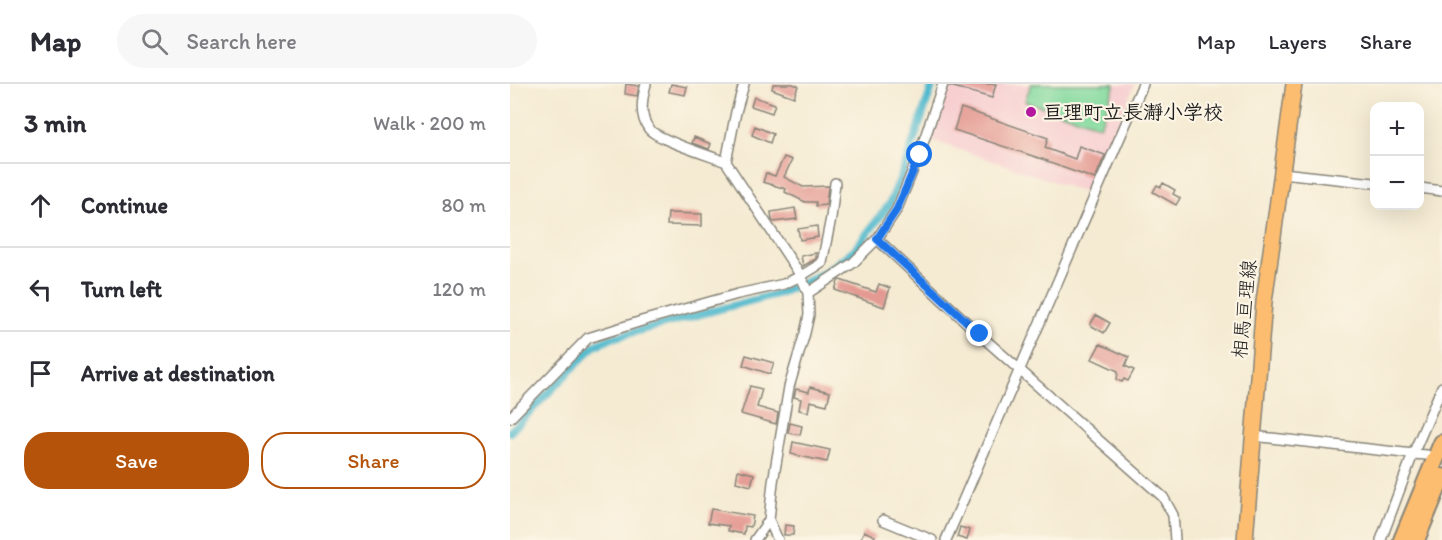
<!DOCTYPE html>
<html lang="en">
<head>
<meta charset="utf-8">
<style>
  :root { --surface:#fff; --page:#f7f7f7; --text:#2b2b33; --muted:#7c7c81; --line:#e1e1e2; --accent:#b45309 }
  body { margin:0; font-family:Itim,"Klee One",sans-serif; background:var(--page); color:var(--text) }
  .controls { position:absolute; right:18px; top:18px; display:grid; overflow:hidden; border-radius:12px; box-shadow:0 6px 24px #0002 }
  .controls button { width:54px; height:54px; display:grid; place-items:center; padding:0; border:0; border-bottom:2px solid var(--line); background:var(--surface); color:var(--text); font:30px sans-serif }
  .stop { position:absolute; width:18px; height:18px; margin:-14px; border:4px solid #1a73e8; border-radius:50%; background:#fff }
  .stop.end { background:#1a73e8; border-color:#fff; box-shadow:0 2px 6px #0008 }
  .list { margin:0; padding:0; list-style:none }
  h2 { display:flex; justify-content:space-between; align-items:center; height:78px; margin:0; padding:0 24px; font-size:26px }
  h2 small { font-size:20px; font-weight:400; color:var(--muted) }
  .list li { display:grid; grid-template-columns:39px 1fr auto; gap:18px; align-items:center; box-sizing:border-box; height:84px; padding:0 24px; border-top:2px solid var(--line) }
  .list b { display:block; font-size:22px; white-space:nowrap }
  .list em { font-size:20px; font-style:normal; color:var(--muted) }
  .actions { display:flex; gap:12px; padding:18px 24px }
  .actions a { flex:1; padding:14px 0; border:2px solid var(--accent); border-radius:24px; text-align:center; font-size:21px; color:var(--accent) }
  .actions .main { background:var(--accent); color:#fff }
  .icon { flex:none; width:33px; height:33px; fill:none; stroke:currentColor; stroke-width:2; stroke-linecap:round; stroke-linejoin:round }
  .map { position:relative; flex:none; width:932px; height:456px; overflow:hidden }
  header { display:flex; align-items:center; gap:36px; box-sizing:border-box; height:84px; padding:0 30px; background:var(--surface); border-bottom:2px solid var(--line) }
  header strong { font-size:28px }
  nav { display:flex; gap:33px; margin-inline-start:auto; font-size:21px }
  .search { width:420px; height:54px; background:var(--page); display:flex; align-items:center; gap:15px; box-sizing:border-box; padding:0 21px; border-radius:33px; color:var(--muted); font-size:22px }
  main { display:flex }
  aside { flex:1; background:var(--surface) }
  .map>svg:first-child { display:block }
  .built { fill:#f7cfd1 }
  .green { fill:#81d99e; stroke:#4e7a5d; stroke-width:1.5 }
  .lines { fill:none; stroke-linecap:round; stroke-linejoin:round }
  .canal { stroke:#51bace; stroke-width:8 }
  .building { fill:#e49992 }
  .minor-casing { stroke:#888478; stroke-width:12 }
  .primary-casing { stroke:#888478; stroke-width:18 }
  .motorway-casing { stroke:#888478; stroke-width:20 }
  .minor { stroke:#fff; stroke-width:9 }
  .primary { stroke:#fcbd6f; stroke-width:15 }
  .motorway { stroke:#fcbd6f; stroke-width:16 }
  .route { stroke:#1a73e8; stroke-width:8 }
  .poi-dot { fill:#b5179e; stroke:#fcf5e5; stroke-width:2 }
  .labels { text-anchor:middle; stroke-width:4.5; stroke-linejoin:round; paint-order:stroke }
  .poi-label { font-size:20px; font-weight:bold; fill:#1c1c1c; stroke:#fcf5e5; text-anchor:start }
  .street-label { font-size:20px; fill:#1c1c1c; stroke:#fcf5e5 }
</style>
</head>
<body>
<header>
<strong>Map</strong>
<div class="search"><svg class="icon" aria-label="search" viewBox="0 0 24 24"><circle cx="10" cy="10" r="6"/><path d="M15 15l6 6"/></svg>Search here</div>
<nav><a>Map</a><a>Layers</a><a>Share</a></nav>
</header>
<main>
<aside>
<h2>3 min<small>Walk · 200 m</small></h2>
<ul class="list">
<li><svg class="icon" aria-label="ahead" viewBox="0 0 24 24"><path d="M12 20V5M6 11l6-6 6 6"/></svg><div><b>Continue</b></div><em>80 m</em></li>
<li><svg class="icon" aria-label="left" viewBox="0 0 24 24"><path d="M17 20v-9H6M10 6l-5 5 5 5"/></svg><div><b>Turn left</b></div><em>120 m</em></li>
<li><svg class="icon" aria-label="arrive" viewBox="0 0 24 24"><path d="M6 21V4h12l-3 4 3 4H6"/></svg><div><b>Arrive at destination</b></div></li>
</ul>
<div class="actions"><a class="main">Save</a><a>Share</a></div>
</aside>
<div class="map">
<svg width="932" height="456" viewBox="0 0 932 456">
  <rect width="100%" height="100%" fill="#fcf5e5"/>
  <filter id="ink" filterUnits="userSpaceOnUse"><feTurbulence type="fractalNoise" baseFrequency=".0167" numOctaves="2"/><feDisplacementMap in="SourceGraphic" scale="12" xChannelSelector="R" yChannelSelector="G"/><feConvolveMatrix kernelMatrix="1 2 1 2 8 2 1 2 1" color-interpolation-filters="sRGB"/></filter>
  <filter id="wash" filterUnits="userSpaceOnUse"><feTurbulence type="fractalNoise" baseFrequency=".008" numOctaves="4" result="noise"/><feDisplacementMap in="SourceGraphic" scale="24" xChannelSelector="R" yChannelSelector="G"/><feGaussianBlur stdDeviation="1.35" result="paint"/><feColorMatrix in="noise" values="0 0 0 0 0 0 0 0 0 0 0 0 0 0 0 0 0 1.4 0 .05"/><feComposite in="paint" operator="in"/></filter>
  <g filter="url(#wash)">
    <rect width="100%" height="100%" fill="#f5ebd3"/>
    <path class="built" d="M439,0H625L577,109L421,56Z"/>
    <path class="green" d="M521,0H605L590,42L515,17Z"/>
    <g class="lines">
      <path class="canal" d="M0,348L84,262L102,254L270,209L310,191L325,181L346,164L379,121L393,88L423,0"/>
    </g>
    <g id="blocks">
      <path class="building" d="M116,0L129,2L127,12L115,10Z
        M161,0L177,3L175,11L159,8Z
        M263,0H283L288,2L284,13L262,5Z
        M441,0H486L482,14L440,2Z
        M244,13L265,20L262,29L241,22Z
        M451,24L538,54L535,64L565,75L569,62L595,71L585,95L537,78L538,77L444,46Z
        M245,42L263,50L260,59L242,51Z
        M184,53L201,60L199,65L182,59Z
        M274,73L282,76L274,93L293,103L318,102L316,121L306,122V118H295L275,108L276,105L253,98L256,89L265,92Z
        M653,99L665,106L663,110L670,114L666,121L643,108L647,101L651,103Z
        M285,124L287,135L264,138L262,136L261,128Z
        M158,129L192,130V142L157,141Z
        M307,142L308,153L290,156L288,145Z
        M306,169V175L293,182L291,172Z
        M330,196L366,208L369,200L380,204L374,223L325,206L328,197Z
        M586,231L600,239L594,249L580,241Z
        M590,260L619,273L615,282L624,286L618,297L614,295L612,298L607,296L608,287L582,275Z
        M236,271L264,279L260,290L233,281Z
        M240,302L252,305L247,323L268,329L266,340L231,330Z
        M300,303L320,308L317,321L300,317L298,328L289,326L291,315L284,313L286,305L299,308Z
        M280,339L292,342L290,351L278,349Z
        M283,358L320,366L317,378L281,370Z
        M228,386L244,390L241,402L226,398Z
        M201,425L243,432L241,443L235,442L234,450L218,447L219,442L198,439Z
        M275,441L284,442L283,451H274Z
        M450,443L460,446L457,456L447,453Z
        M354,447L365,452L363,456H350Z"/>
    </g>
  </g>
  <g filter="url(#ink)">
    <use href="#blocks" fill-opacity="0" stroke="#888478" stroke-width="1.5"/>
    <g class="lines">
      <g class="minor-casing">
        <path id="minor" d="M136,0C132,15 129,32 139,45C148,56 201,72 216,78
          M234,0L226,28L216,78L291,192L298,209L299,231L295,249L279,303L263,398L259,436L268,456
          M772,89L864,99
          M910,104L932,107
          M367,155L469,250L653,413L663,431L665,456
          M298,209L343,179L367,155L387,125L409,71L433,0
          M0,334L78,254L135,236L228,210L274,200L291,192L312,179L321,134L325,99
          M743,352L903,370L871,456
          M917,371L903,370L932,303
          M373,436L422,456
          M245,456L259,436
          M436,456L633,0"/>
      </g>
      <g class="primary-casing">
        <path id="primary" d="M735,456L754,218L784,0"/>
      </g>
      <g class="motorway-casing">
        <path id="motorway" d="M892,456L932,359
          M906,456L932,393"/>
      </g>
      <use href="#minor" class="minor"/>
      <use href="#primary" class="primary"/>
      <use href="#motorway" class="motorway"/>
    </g>
  </g>
  <g class="lines" filter="url(#ink)">
    <path class="route" d="M410,71L387,125L367,155L470,250"/>
  </g>
  <circle class="poi-dot" cx="521" cy="28" r="6"/>
  <g class="labels">
    <g class="poi-label">
      <text x="533" y="35">亘理町立長瀞小学校</text>
    </g>
    <g class="street-label">
      <text transform="translate(734 225) rotate(-84)" y="7">相馬亘理線</text>
    </g>
  </g>
</svg>
<div class="controls">
<button>+</button>
<button>−</button>
</div>
<div class="stop" style="left:410px;top:71px"></div>
<div class="stop end" style="left:470px;top:250px"></div>
</div>
</main>
</body>
</html>
